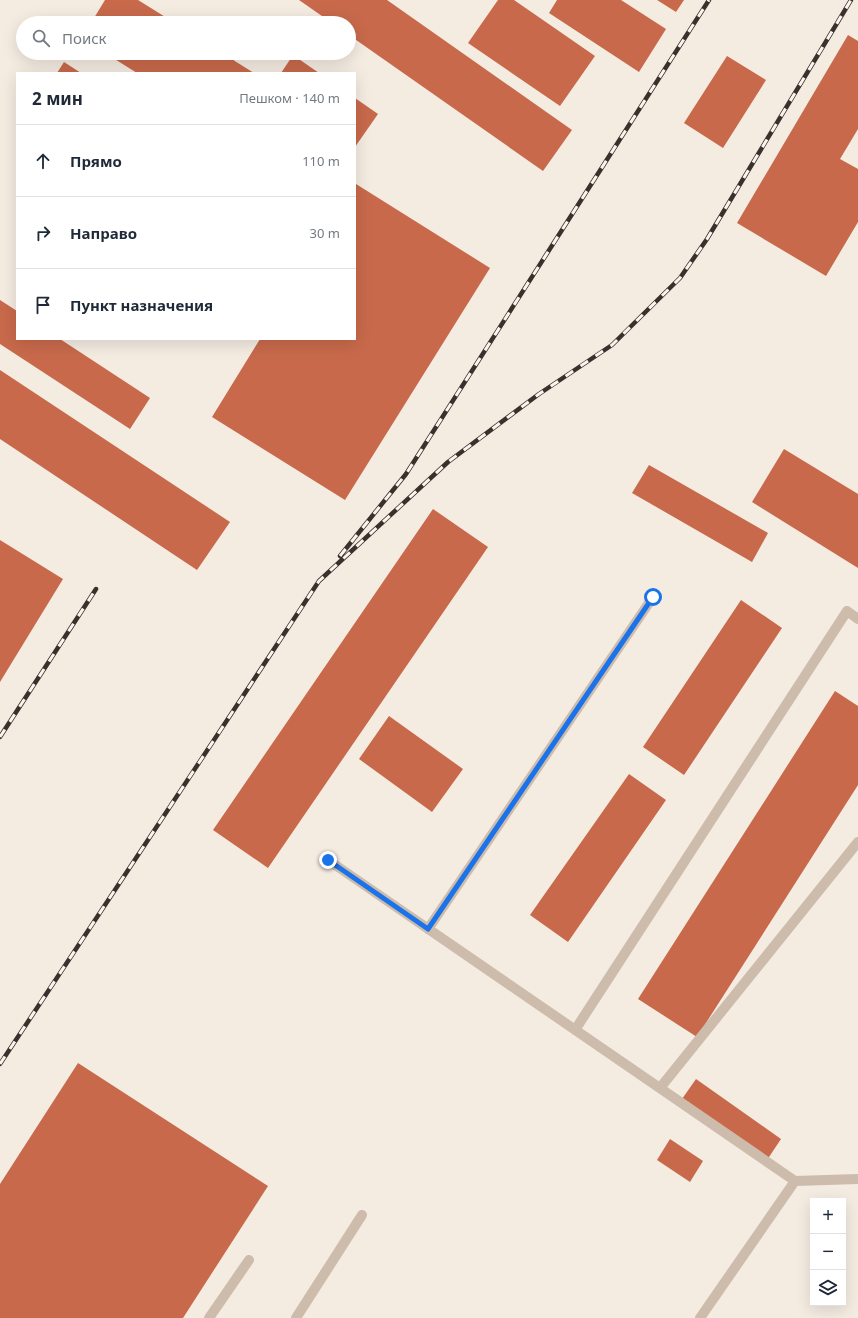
<!DOCTYPE html>
<html lang="ru">
<head>
<meta charset="utf-8">
<style>
  :root { --surface:#fff; --page:#f2f2f3; --text:#1f2937; --muted:#747a83; --line:#e0e1e3 }
  body { margin:0; font-family:"Noto Sans",sans-serif; background:var(--page); color:var(--text) }
  .controls { position:absolute; right:12px; bottom:12px; display:grid; overflow:hidden; border-radius:0px; box-shadow:0 4px 16px #0002 }
  .controls button { width:36px; height:36px; display:grid; place-items:center; padding:0; border:0; border-bottom:1px solid var(--line); background:var(--surface); color:var(--text); font:20px sans-serif }
  .stop { position:absolute; width:12px; height:12px; margin:-9px; border:3px solid #1a73e8; border-radius:50%; background:#fff }
  .stop.end { background:#1a73e8; border-color:#fff; box-shadow:0 1px 4px #0008 }
  .list { margin:0; padding:0; list-style:none }
  h2 { display:flex; justify-content:space-between; align-items:center; height:52px; margin:0; padding:0 16px; font-size:17px }
  h2 small { font-size:13px; font-weight:400; color:var(--muted) }
  .list li { display:grid; grid-template-columns:26px 1fr auto; gap:12px; align-items:center; box-sizing:border-box; height:72px; padding:0 16px; border-top:1px solid var(--line) }
  .list b { display:block; font-size:15px; white-space:nowrap }
  .list em { font-size:13px; font-style:normal; color:var(--muted) }
  .icon { flex:none; width:22px; height:22px; fill:none; stroke:currentColor; stroke-width:2; stroke-linecap:round; stroke-linejoin:round }
  .map { position:relative; flex:none; width:858px; height:1318px; overflow:hidden }
  .search { position:absolute; background:var(--surface); box-shadow:0 4px 16px #0002; left:16px; top:16px; width:340px; height:44px; display:flex; align-items:center; gap:10px; box-sizing:border-box; padding:0 14px; border-radius:22px; color:var(--muted); font-size:15px }
  .panel { position:absolute; background:var(--surface); box-shadow:0 4px 16px #0002; left:16px; top:72px; width:340px; height:268px; border-radius:0px }
  .map>svg:first-child { display:block }
  .building { fill:#c8694b }
  .lines { fill:none; stroke-linecap:round; stroke-linejoin:round }
  .minor { stroke:#cdbbac; stroke-width:10 }
  .rail-casing { stroke:#3b302b; stroke-width:4.5 }
  .rail { stroke:#fbf5ee; stroke-width:3; stroke-dasharray:9; stroke-linecap:butt }
  .route { stroke:#1a73e8; stroke-width:5 }
</style>
</head>
<body>
<div class="map">
<svg width="858" height="1318" viewBox="0 0 858 1318">
  <rect width="100%" height="100%" fill="#f4ebe1"/>
  <path class="building" d="M105,0H138L175,23H91Z
    M299,0H387L572,130L543,171L349,35V23H332Z
    M498,0H514L595,56L560,106L468,43Z
    M557,0H621L666,29L639,72L549,13Z
    M657,0H684L676,12Z
    M848,35L858,41V129L840,159L858,169V222L826,276L737,223Z
    M105,53H222L254,73H137Z
    M293,55L319,73H281Z
    M727,56L766,80L723,148L684,123Z
    M64,62L81,73H57Z
    M355,98L378,114L355,147Z
    M356,184L490,268L345,500L212,417L260,339H355Z
    M0,300L17,311V339H60L150,398L130,429L0,344Z
    M0,370L230,522L197,570L0,439Z
    M784,449L858,494V568L752,502Z
    M649,465L768,533L752,562L632,493Z
    M433,509L488,547L268,868L213,830Z
    M0,540L63,579L0,682Z
    M741,600L782,628L684,775L643,747Z
    M835,691L858,706V785L697,1037L638,999Z
    M389,716L463,769L432,812L359,759Z
    M629,774L666,800L568,942L530,915Z
    M78,1063L268,1186L183,1318H0V1184Z
    M696,1079L781,1139L767,1160L682,1099Z
    M670,1139L703,1161L690,1182L657,1160Z"/>
  <g class="lines">
    <path class="minor" d="M328,860L795,1181
      M428,929L653,597
      M575,1030L847,611L858,619
      M660,1088L858,842
      M209,1318L249,1260
      M296,1318L362,1215
      M700,1318L795,1181L858,1179"/>
    <g class="rail-casing">
      <path id="rail" d="M340,556L406,474L709,0
        M0,737L96,589
        M0,1064L319,581L448,462L539,394L612,345L680,278L707,239L851,0"/>
    </g>
    <use href="#rail" class="rail"/>
  </g>
  <g class="lines">
    <path class="route" d="M328,860L428,929L653,597"/>
  </g>
</svg>
<div class="controls">
<button>+</button>
<button>−</button>
<button><svg class="icon" aria-label="layers" viewBox="0 0 24 24"><path d="M12 4l9 5-9 5-9-5zM3 14l9 5 9-5"/></svg></button>
</div>
<div class="stop" style="left:653px;top:597px"></div>
<div class="stop end" style="left:328px;top:860px"></div>
<div class="search"><svg class="icon" aria-label="search" viewBox="0 0 24 24"><circle cx="10" cy="10" r="6"/><path d="M15 15l6 6"/></svg>Поиск</div>
<section class="panel">
<h2>2 мин<small>Пешком · 140 m</small></h2>
<ul class="list">
<li><svg class="icon" aria-label="ahead" viewBox="0 0 24 24"><path d="M12 20V5M6 11l6-6 6 6"/></svg><div><b>Прямо</b></div><em>110 m</em></li>
<li><svg class="icon" aria-label="right" viewBox="0 0 24 24"><path d="M7 20v-9h11M14 6l5 5-5 5"/></svg><div><b>Направо</b></div><em>30 m</em></li>
<li><svg class="icon" aria-label="arrive" viewBox="0 0 24 24"><path d="M6 21V4h12l-3 4 3 4H6"/></svg><div><b>Пункт назначения</b></div></li>
</ul>
</section>
</div>
</body>
</html>
